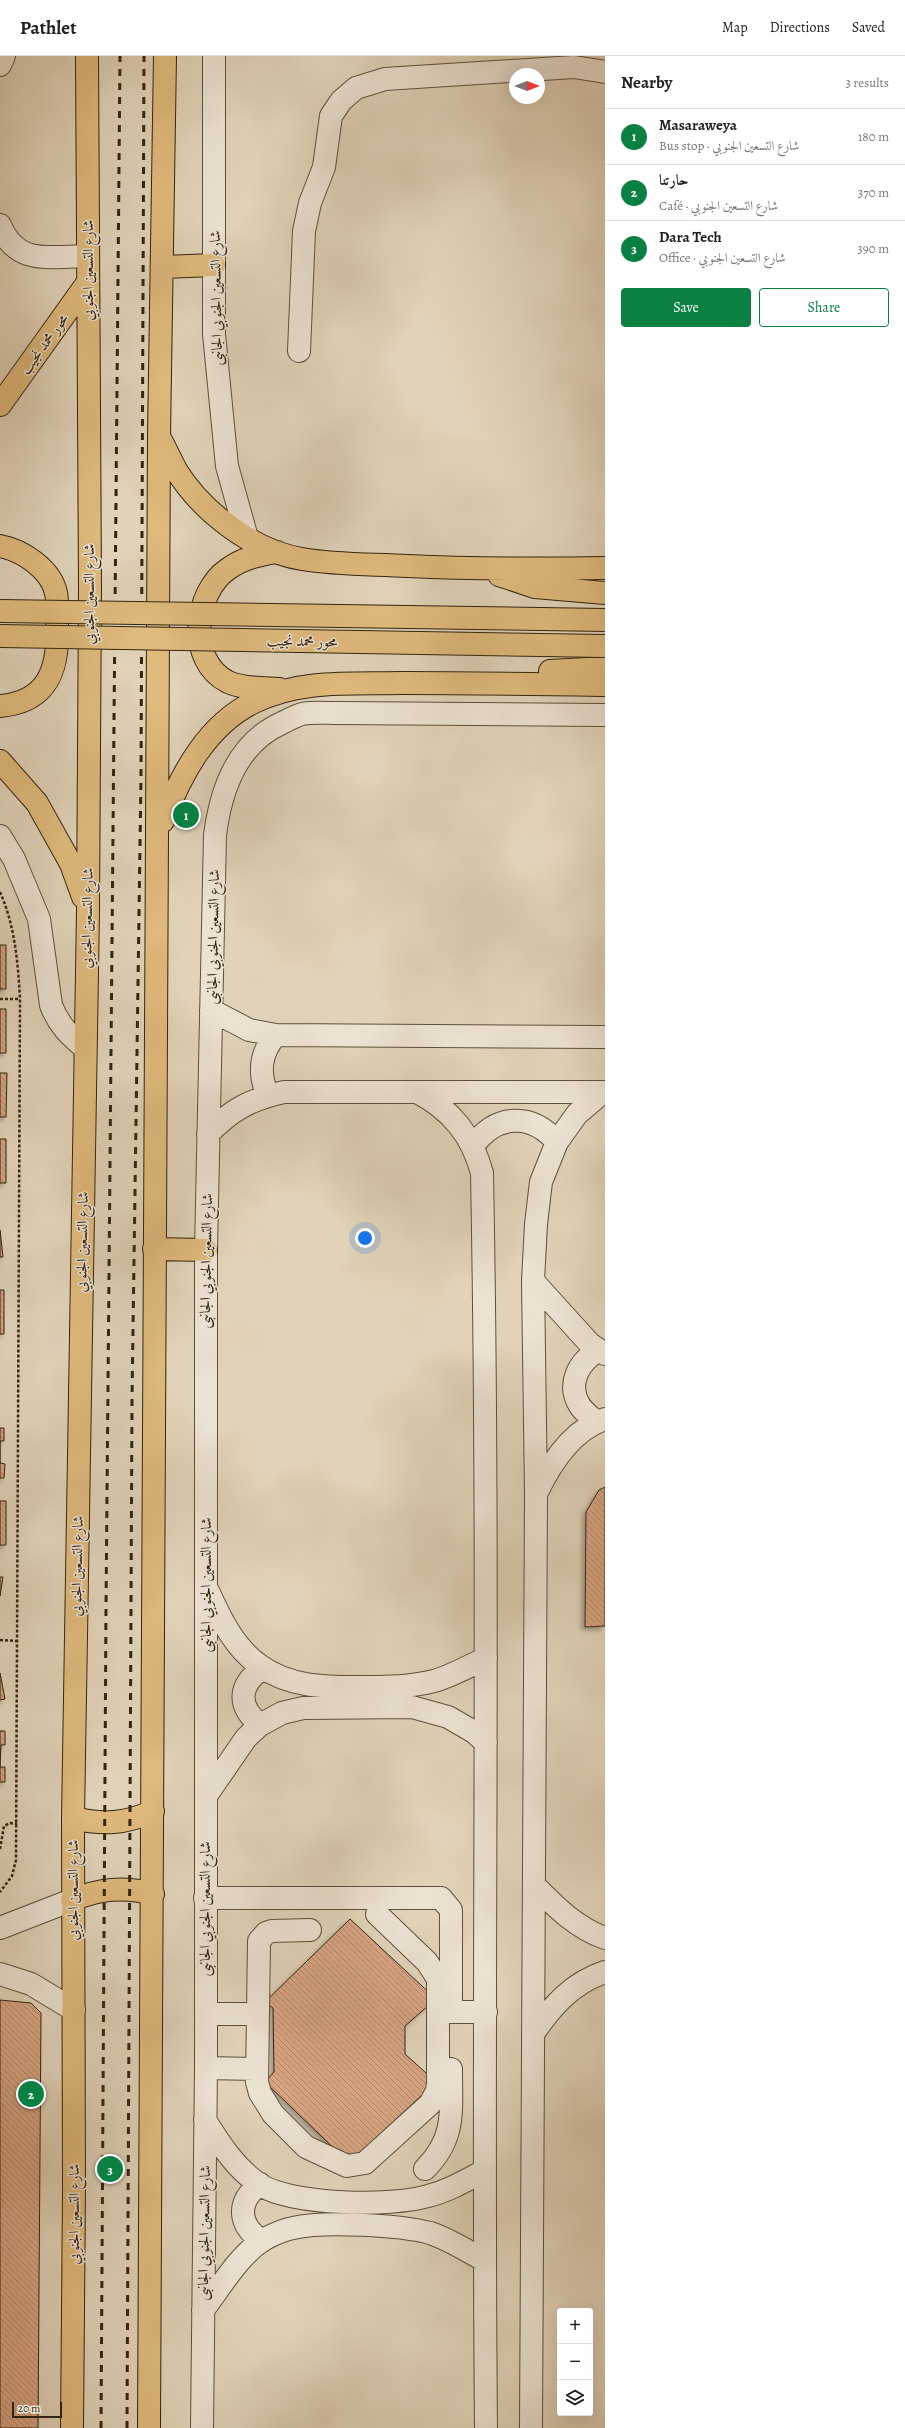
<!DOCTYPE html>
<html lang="en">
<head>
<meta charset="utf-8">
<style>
  :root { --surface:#fff; --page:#f2f2f2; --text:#222; --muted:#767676; --line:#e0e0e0; --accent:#0b8043 }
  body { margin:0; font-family:Alegreya,Amiri,serif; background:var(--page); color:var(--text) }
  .controls { position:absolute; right:12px; bottom:12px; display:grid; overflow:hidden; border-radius:4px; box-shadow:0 4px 16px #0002 }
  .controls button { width:36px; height:36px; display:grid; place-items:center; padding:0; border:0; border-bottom:1px solid var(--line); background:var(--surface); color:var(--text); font:20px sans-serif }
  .compass { position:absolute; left:509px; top:12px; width:36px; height:36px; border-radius:50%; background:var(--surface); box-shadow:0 4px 16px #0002; rotate:90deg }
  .scale { position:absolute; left:12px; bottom:10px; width:50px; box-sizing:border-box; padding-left:4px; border:2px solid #32240f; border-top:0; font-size:11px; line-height:14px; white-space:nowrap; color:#32240f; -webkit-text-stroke:3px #ece2d2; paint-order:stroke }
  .you { position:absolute; left:365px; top:1182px; width:14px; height:14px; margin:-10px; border:3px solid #fff; border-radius:50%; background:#1a73e8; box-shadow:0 0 0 6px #1a73e833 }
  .badge { display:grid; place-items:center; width:26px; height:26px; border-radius:50%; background:var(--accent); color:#fff; font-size:13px; font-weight:700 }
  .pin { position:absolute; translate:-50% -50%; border:2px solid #fff; box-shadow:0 1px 4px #0006 }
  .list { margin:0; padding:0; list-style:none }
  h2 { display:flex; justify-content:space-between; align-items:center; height:52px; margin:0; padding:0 16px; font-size:17px }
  h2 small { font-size:13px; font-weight:400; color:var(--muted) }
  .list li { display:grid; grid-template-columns:26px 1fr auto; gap:12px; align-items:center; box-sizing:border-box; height:56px; padding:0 16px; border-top:1px solid var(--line) }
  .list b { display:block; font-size:15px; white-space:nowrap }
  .list p { margin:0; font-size:13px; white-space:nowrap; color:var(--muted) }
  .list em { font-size:13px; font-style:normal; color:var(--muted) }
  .actions { display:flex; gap:8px; padding:12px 16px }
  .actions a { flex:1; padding:9px 0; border:1px solid var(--accent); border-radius:4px; text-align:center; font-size:14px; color:var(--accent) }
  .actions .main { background:var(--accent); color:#fff }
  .icon { flex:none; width:22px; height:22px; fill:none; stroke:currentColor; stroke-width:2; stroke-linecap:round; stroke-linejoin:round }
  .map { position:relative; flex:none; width:605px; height:2372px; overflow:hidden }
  header { display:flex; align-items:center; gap:24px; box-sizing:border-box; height:56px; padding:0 20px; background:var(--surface); border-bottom:1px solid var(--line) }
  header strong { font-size:19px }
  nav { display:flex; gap:22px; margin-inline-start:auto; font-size:14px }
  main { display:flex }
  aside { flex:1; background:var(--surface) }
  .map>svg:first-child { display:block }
  .building { fill:url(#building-back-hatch); stroke:#32240f; filter:url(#shadow) }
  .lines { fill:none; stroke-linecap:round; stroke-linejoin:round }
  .minor-casing { stroke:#5e503a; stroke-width:24 }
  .major-casing { stroke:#32240f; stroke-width:24 }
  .path { stroke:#32240f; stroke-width:2.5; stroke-dasharray:3 2; stroke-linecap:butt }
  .minor { stroke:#ece2d2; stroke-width:22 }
  .major { stroke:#e0ba7c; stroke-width:22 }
  .rail { stroke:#32240f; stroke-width:3; stroke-dasharray:7 7; stroke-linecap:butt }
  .major-bridge-casing { stroke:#32240f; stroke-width:24; stroke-linecap:butt }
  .major-bridge { stroke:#e0ba7c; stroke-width:22 }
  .labels { text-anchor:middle; stroke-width:3; stroke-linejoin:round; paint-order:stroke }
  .street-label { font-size:15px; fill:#32240f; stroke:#ece2d2 }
</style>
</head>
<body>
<header>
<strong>Pathlet</strong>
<nav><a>Map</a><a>Directions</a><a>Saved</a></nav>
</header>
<main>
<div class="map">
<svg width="605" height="2372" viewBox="0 0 605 2372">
  <defs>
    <pattern id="building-back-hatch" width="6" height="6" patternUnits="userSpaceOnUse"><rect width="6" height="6" fill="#d8a583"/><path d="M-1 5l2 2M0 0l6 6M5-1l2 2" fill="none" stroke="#b0866a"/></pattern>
    <filter id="shadow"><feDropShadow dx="-3.5" dy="3.5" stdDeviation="2" flood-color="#0004"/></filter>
  </defs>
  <rect width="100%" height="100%" fill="#e1d3b9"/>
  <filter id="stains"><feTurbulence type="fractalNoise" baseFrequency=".005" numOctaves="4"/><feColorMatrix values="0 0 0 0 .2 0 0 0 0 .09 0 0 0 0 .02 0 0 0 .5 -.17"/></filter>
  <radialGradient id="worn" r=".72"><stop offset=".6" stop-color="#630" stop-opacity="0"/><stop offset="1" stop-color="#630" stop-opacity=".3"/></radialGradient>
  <path class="building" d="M0,889H6V933H0Z
    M0,953H6V997H0Z
    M0,1017H7L6,1061H0Z
    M0,1083H6V1127H0Z
    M0,1174L3,1201H0Z
    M0,1234H4V1278H0Z
    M0,1372H4V1385H0V1407L5,1408L4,1422H0Z
    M605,1431V1570L585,1571L586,1456L599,1434Z
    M0,1445H6V1489H0Z
    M0,1521H3L0,1540Z
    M0,1617L5,1643L0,1644Z
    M0,1675H5V1689H1L0,1711H5V1726H0Z
    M350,1863L436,1943L405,1970V1998L436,2026L349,2107L265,2026L274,2016L273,1952L265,1946Z
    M0,1944L31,1947L41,1957L38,2372H0Z"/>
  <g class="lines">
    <g class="minor-casing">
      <path id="minor" d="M214,0V278L227,410L247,482
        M0,9L4,0
        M0,169C17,211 51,200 88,200
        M299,295L304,175L310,147L324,111L331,60L341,45L356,32L385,23L574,11L605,16
        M0,780L14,803L39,863L51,949C58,968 69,979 85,992
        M211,954L249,974L276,979L605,981
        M417,1036C452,1054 472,1080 482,1117C490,1535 482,1954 486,2372
        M268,1040C258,1017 260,997 276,979
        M208,1078C231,1054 251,1043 284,1036H605
        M473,1090C496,1058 531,1056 557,1086
        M533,1225L590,1288L605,1298
        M596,1366C591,1361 584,1356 580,1350C566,1328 579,1305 599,1294
        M537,1436C551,1407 573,1373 605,1363
        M208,1535C221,1563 233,1590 259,1609C290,1632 327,1631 364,1631C388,1631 410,1631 434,1625C452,1620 469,1610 486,1602
        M260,1669C237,1650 238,1629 263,1612
        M206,1740L246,1682L260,1669L282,1657L303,1652L412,1651L448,1661L474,1676L486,1687
        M535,1830C556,1851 576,1872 605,1882
        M205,1842H441L451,1854V1947
        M0,1872L72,1844
        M310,1874L272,1875L266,1877L259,1885L257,2026L260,2037L273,2058L306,2091L347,2110L365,2107L430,2048L437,2035L438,2027V1923L427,1906L377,1858
        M0,1918L31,1928L74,1954
        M439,1956H486
        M206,1958H257
        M533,1978C552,1950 572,1927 605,1916
        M206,2012L257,2013
        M205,2064C220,2088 236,2113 260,2129C294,2149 390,2151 428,2140C448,2135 465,2125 484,2115
        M425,2113C456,2082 451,2055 451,2013
        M260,2128C236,2146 238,2169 262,2185
        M203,2254C221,2231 238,2200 263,2184C272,2179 282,2174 293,2172C324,2165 400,2169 430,2177C449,2183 467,2195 484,2204
        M202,2372L206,2012V1194L215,779C221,733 237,687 282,667C288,664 295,660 302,658C312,656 324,657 335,657L605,659
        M531,2372L536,1438L533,1225L536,1168L541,1126L557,1086L577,1058L603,1036"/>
    </g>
    <g class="major-casing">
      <path id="major" d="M163,211L214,209
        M0,349L88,226
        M161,384C166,394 171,404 176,414C202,456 253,495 302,503C337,509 373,508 408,510C474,513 539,513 605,512
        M0,490C22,494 51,513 56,537C58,547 57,560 57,570C59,613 48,646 0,650
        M277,496C259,499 243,502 228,513C194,536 186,605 228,626C243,633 263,632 279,633
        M499,519L535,531L605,537
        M550,615L605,612
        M0,705L37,747L71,808L83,841
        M163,765C181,718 207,669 254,646C301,623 352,628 403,627C470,627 537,628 605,629
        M154,1193L206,1194
        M73,1762C102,1769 126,1768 153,1755
        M72,1844C100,1833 123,1830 153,1838
        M72,2372L74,2134L73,1762L88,855L90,533L87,0
        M149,2372L159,380L165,0"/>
    </g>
    <path class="path" d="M0,836C15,870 18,907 20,943L16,1804L12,1820L0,1836
      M0,943H20
      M0,1584L17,1585
      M0,1793L4,1770L10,1767L17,1768"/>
    <use href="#minor" class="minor"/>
    <use href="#major" class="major"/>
    <path class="rail" d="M101,2372L106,1551L120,0
      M127,2372L132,1343L141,720L144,0"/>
    <g class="major-bridge-casing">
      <path id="major-bridge" d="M0,555L605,564
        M0,580L605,590"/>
    </g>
    <use href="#major-bridge" class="major-bridge"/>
  </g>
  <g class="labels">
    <g class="street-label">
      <text transform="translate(88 214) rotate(-90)" y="5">شارع التسعين الجنوبي</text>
      <text transform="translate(216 242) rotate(-91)" y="5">شارع التسعين الجنوبي الجانبى</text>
      <text transform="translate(44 288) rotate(-54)" y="5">محور محمد نجيب</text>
      <text transform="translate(89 538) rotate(-90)" y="5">شارع التسعين الجنوبي</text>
      <text transform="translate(302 585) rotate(1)" y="5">محور محمد نجيب</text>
      <text transform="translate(87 862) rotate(-89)" y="5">شارع التسعين الجنوبي</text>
      <text transform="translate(213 881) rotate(-89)" y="5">شارع التسعين الجنوبي الجانبى</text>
      <text transform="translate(82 1186) rotate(-89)" y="5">شارع التسعين الجنوبي</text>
      <text transform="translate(206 1205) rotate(-89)" y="5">شارع التسعين الجنوبي الجانبى</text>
      <text transform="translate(77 1510) rotate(-89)" y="5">شارع التسعين الجنوبي</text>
      <text transform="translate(206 1529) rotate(-90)" y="5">شارع التسعين الجنوبي الجانبى</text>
      <text transform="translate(73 1834) rotate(-90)" y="5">شارع التسعين الجنوبي</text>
      <text transform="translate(205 1853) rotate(-90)" y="5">شارع التسعين الجنوبي الجانبى</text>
      <text transform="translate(74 2158) rotate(-90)" y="5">شارع التسعين الجنوبي</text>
      <text transform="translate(204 2177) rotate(-89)" y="5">شارع التسعين الجنوبي الجانبى</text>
    </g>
  </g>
  <rect width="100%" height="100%" filter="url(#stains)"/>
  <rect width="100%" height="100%" fill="url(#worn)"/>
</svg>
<div class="controls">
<button>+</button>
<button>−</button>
<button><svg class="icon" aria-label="layers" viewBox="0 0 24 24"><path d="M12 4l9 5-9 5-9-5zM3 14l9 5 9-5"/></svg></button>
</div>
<svg class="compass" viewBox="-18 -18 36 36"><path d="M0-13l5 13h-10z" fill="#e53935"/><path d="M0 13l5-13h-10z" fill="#767676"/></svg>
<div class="scale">20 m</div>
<div class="you"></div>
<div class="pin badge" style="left:186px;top:759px">1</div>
<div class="pin badge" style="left:31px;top:2038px">2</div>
<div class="pin badge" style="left:110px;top:2113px">3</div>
</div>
<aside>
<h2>Nearby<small>3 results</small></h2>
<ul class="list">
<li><span class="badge">1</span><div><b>Masaraweya</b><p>Bus stop · شارع التسعين الجنوبي</p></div><em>180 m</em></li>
<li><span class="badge">2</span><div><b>حارتنا</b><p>Café · شارع التسعين الجنوبي</p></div><em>370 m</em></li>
<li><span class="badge">3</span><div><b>Dara Tech</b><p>Office · شارع التسعين الجنوبي</p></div><em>390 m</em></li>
</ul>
<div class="actions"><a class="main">Save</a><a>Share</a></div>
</aside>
</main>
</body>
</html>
